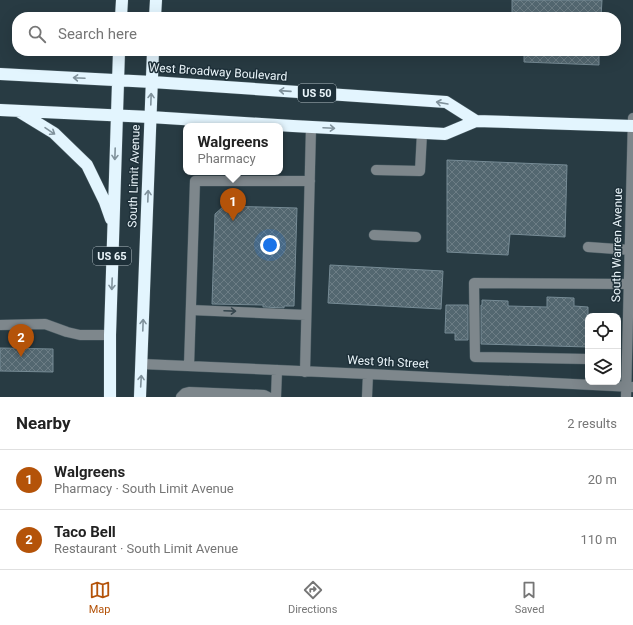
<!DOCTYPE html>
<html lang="en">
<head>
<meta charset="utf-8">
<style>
  :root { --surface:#fff; --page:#f2f2f2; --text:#222; --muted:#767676; --line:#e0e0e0; --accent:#b45309 }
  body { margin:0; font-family:Roboto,sans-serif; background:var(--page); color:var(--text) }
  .controls { position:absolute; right:12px; bottom:12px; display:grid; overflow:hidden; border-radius:8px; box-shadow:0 4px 16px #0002 }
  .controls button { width:36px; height:36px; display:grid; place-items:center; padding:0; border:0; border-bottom:1px solid var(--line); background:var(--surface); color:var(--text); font:20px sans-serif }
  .you { position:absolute; left:270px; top:245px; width:14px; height:14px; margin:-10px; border:3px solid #fff; border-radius:50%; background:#1a73e8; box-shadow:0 0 0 6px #1a73e833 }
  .badge { display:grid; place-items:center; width:26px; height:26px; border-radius:50%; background:var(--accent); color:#fff; font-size:13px; font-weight:700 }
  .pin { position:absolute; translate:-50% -33px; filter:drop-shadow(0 1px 2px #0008) }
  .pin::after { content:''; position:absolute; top:21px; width:14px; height:12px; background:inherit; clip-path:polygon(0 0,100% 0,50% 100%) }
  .popup { position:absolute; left:183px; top:123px; width:100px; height:52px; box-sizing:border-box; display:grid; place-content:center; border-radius:8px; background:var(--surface); filter:drop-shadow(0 1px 3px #0005); font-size:13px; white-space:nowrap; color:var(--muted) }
  .popup b { font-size:15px; color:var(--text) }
  .popup::after { content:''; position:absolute; left:50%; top:100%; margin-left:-8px; border:8px solid transparent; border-top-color:var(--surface) }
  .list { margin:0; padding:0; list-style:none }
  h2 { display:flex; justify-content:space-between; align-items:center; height:52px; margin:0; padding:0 16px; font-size:17px }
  h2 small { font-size:13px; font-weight:400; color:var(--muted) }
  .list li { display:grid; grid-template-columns:26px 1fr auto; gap:12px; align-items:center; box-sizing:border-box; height:60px; padding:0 16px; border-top:1px solid var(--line) }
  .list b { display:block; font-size:15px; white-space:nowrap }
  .list p { margin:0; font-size:13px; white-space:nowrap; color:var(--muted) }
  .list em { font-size:13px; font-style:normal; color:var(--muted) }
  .icon { flex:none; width:22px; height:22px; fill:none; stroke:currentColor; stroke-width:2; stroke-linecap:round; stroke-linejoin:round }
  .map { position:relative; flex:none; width:633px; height:397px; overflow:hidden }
  .search { position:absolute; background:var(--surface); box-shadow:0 4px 16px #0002; left:12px; right:12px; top:12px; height:44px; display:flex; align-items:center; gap:10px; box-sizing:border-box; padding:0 14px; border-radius:16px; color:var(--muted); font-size:15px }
  .sheet { height:172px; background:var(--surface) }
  nav { display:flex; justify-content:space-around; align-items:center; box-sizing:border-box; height:56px; border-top:1px solid var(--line); background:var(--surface); font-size:11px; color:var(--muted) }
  nav a { display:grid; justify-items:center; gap:2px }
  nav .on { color:var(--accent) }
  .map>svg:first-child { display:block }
  .building { fill:url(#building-cross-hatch); stroke:#768b95 }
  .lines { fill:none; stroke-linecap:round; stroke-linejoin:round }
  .minor-casing { stroke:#475960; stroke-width:11 }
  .highway-casing { stroke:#475960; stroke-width:13 }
  .minor { stroke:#7e878c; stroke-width:10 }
  .highway { stroke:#e3f5fe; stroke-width:12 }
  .oneway { stroke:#80929c }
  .oneway2 { stroke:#36464e }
  .labels { text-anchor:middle; stroke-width:3; stroke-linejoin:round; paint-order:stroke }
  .shield { fill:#1e3039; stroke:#adbac0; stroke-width:1 }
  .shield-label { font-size:11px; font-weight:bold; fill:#eaf5fa }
  .street-label { font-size:12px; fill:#eaf5fa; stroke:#1e3039 }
</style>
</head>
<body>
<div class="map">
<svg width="633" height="397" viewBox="0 0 633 397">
  <defs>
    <pattern id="building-cross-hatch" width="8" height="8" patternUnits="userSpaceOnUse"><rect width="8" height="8" fill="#536770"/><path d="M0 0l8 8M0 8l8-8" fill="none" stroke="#6c7d85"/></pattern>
  </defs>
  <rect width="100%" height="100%" fill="#283b43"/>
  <path class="building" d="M512,0H602L601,17H512Z
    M524,51H599V65L524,62Z
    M447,160L567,165L565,237L510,234L508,255L447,252Z
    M224,206L297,208L294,306H284V308L263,307V305L212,304L215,214Z
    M330,265L443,271L441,309L328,303Z
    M547,297L574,298V306L588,307V347L481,344V305H482V300L508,301V306L547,307Z
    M446,305H468V340H455V333H445Z
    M0,348L53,349V372L0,371Z"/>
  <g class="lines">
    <g class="minor-casing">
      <path id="minor" d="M376,170L420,171L422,133
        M374,235L416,237
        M588,247L630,250
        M191,310L306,315
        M0,325L45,324L67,332L80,335H110
        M588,359L475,357L474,283L629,284
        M142,364L368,374L633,387
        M189,366L195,181H310
        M305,372L311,127
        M181,397L185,393L189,392L264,395L268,397
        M276,397L277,370
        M367,397L368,374
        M626,397L633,118"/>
    </g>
    <g class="highway-casing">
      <path id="highway" d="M121,17L122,0
        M155,17L156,0
        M0,74L152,82L446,102L476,121
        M0,110L150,117L293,126L445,134L476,121L633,126
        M18,111L54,133L87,165L105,202L111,219
        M110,397V335L119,51
        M140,397L153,51"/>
    </g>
    <use href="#minor" class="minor"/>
    <use href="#highway" class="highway"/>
  </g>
  <defs><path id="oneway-shaft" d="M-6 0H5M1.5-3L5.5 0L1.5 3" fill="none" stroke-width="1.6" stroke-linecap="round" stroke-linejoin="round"/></defs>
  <g class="oneway">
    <use href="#oneway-shaft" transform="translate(79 78) rotate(-177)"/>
    <use href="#oneway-shaft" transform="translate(285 91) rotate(-176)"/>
    <use href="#oneway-shaft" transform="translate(151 99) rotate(-88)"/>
    <use href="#oneway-shaft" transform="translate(442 103) rotate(-170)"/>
    <use href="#oneway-shaft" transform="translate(329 128) rotate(3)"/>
    <use href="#oneway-shaft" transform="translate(50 131) rotate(34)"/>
    <use href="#oneway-shaft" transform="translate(115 154) rotate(92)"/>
    <use href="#oneway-shaft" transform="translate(148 196) rotate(-88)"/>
    <use href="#oneway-shaft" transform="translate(112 284) rotate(92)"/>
    <use href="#oneway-shaft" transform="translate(143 325) rotate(-88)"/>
    <use href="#oneway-shaft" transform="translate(141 381) rotate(-87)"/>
  </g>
  <use class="oneway2" href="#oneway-shaft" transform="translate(230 311) rotate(2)"/>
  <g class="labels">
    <g class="shield">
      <rect x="298" y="84" width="38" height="18" rx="3"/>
      <rect x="93" y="247" width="38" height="18" rx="3"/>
    </g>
    <g class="shield-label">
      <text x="317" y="97">US 50</text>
      <text x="112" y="260">US 65</text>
    </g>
    <g class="street-label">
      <text transform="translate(218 72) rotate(4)" y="4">West Broadway Boulevard</text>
      <text transform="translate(134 176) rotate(-88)" y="4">South Limit Avenue</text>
      <text transform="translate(617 245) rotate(-89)" y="4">South Warren Avenue</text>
      <text transform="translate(388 362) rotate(3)" y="4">West 9th Street</text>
    </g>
  </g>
</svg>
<div class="controls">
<button><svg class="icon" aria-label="locate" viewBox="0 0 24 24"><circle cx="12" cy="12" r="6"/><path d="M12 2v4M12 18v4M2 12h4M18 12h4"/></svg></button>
<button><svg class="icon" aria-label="layers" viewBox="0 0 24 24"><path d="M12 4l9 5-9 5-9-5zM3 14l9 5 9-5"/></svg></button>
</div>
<div class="you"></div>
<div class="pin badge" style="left:233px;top:221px">1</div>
<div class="popup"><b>Walgreens</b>Pharmacy</div>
<div class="pin badge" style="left:21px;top:357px">2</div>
<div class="search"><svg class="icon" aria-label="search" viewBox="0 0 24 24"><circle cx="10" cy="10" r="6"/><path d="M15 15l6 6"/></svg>Search here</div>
</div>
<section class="sheet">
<h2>Nearby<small>2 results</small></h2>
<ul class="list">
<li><span class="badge">1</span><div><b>Walgreens</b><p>Pharmacy · South Limit Avenue</p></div><em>20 m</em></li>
<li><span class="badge">2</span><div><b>Taco Bell</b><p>Restaurant · South Limit Avenue</p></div><em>110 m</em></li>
</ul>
</section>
<nav>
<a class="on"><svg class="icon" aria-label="map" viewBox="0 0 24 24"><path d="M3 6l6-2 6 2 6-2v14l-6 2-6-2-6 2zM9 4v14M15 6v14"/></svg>Map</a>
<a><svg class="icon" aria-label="directions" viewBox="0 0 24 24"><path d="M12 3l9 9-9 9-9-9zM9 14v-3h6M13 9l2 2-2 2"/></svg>Directions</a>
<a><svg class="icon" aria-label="saved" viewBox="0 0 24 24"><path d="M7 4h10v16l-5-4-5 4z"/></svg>Saved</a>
</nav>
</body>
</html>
